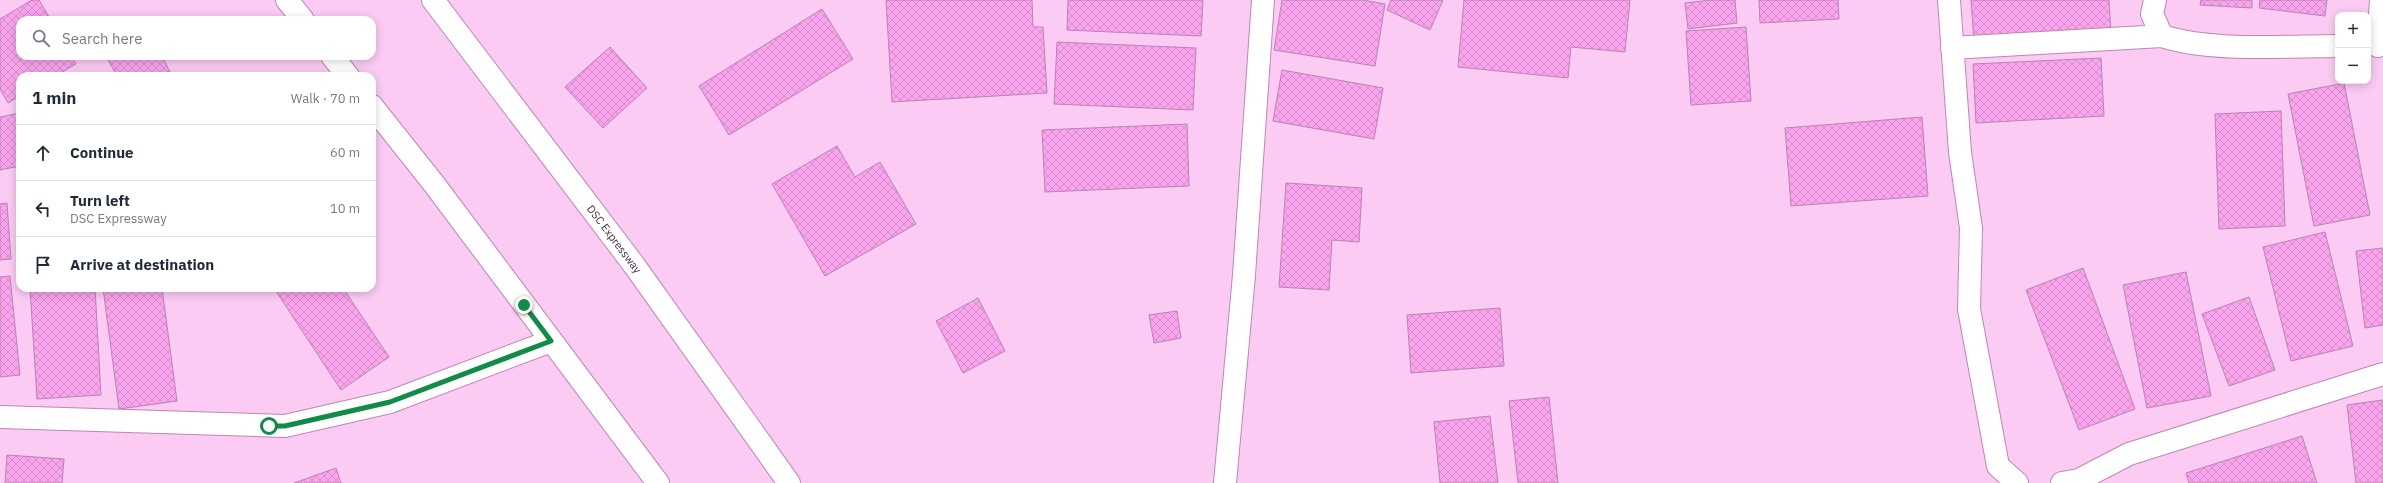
<!DOCTYPE html>
<html lang="en">
<head>
<meta charset="utf-8">
<style>
  :root { --surface:#fff; --page:#f2f2f3; --text:#1f2937; --muted:#747a83; --line:#e0e1e3 }
  body { margin:0; font-family:"IBM Plex Sans",sans-serif; background:var(--page); color:var(--text) }
  .controls { position:absolute; right:12px; top:12px; display:grid; overflow:hidden; border-radius:8px; box-shadow:0 2px 10px #0003 }
  .controls button { width:36px; height:36px; display:grid; place-items:center; padding:0; border:0; border-bottom:1px solid var(--line); background:var(--surface); color:var(--text); font:20px sans-serif }
  .stop { position:absolute; width:12px; height:12px; margin:-9px; border:3px solid #118c48; border-radius:50%; background:#fff }
  .stop.end { background:#118c48; border-color:#fff; box-shadow:0 1px 4px #0008 }
  .list { margin:0; padding:0; list-style:none }
  h2 { display:flex; justify-content:space-between; align-items:center; height:52px; margin:0; padding:0 16px; font-size:17px }
  h2 small { font-size:13px; font-weight:400; color:var(--muted) }
  .list li { display:grid; grid-template-columns:26px 1fr auto; gap:12px; align-items:center; box-sizing:border-box; height:56px; padding:0 16px; border-top:1px solid var(--line) }
  .list b { display:block; font-size:15px; white-space:nowrap }
  .list p { margin:0; font-size:13px; white-space:nowrap; color:var(--muted) }
  .list em { font-size:13px; font-style:normal; color:var(--muted) }
  .icon { flex:none; width:22px; height:22px; fill:none; stroke:currentColor; stroke-width:2; stroke-linecap:round; stroke-linejoin:round }
  .map { position:relative; flex:none; width:2383px; height:483px; overflow:hidden }
  .search { position:absolute; background:var(--surface); box-shadow:0 2px 10px #0003; left:16px; top:16px; width:360px; height:44px; display:flex; align-items:center; gap:10px; box-sizing:border-box; padding:0 14px; border-radius:12px; color:var(--muted); font-size:15px }
  .panel { position:absolute; background:var(--surface); box-shadow:0 2px 10px #0003; left:16px; top:72px; width:360px; height:220px; border-radius:12px }
  .map>svg:first-child { display:block }
  .building { fill:url(#building-cross-hatch); stroke:#ba83b2 }
  .lines { fill:none; stroke-linecap:round; stroke-linejoin:round }
  .minor-casing { stroke:#be86b5; stroke-width:24 }
  .major-casing { stroke:#be86b5; stroke-width:24 }
  .minor { stroke:#fff; stroke-width:22 }
  .major { stroke:#fff; stroke-width:22 }
  .route { stroke:#118c48; stroke-width:5 }
  .labels { text-anchor:middle; stroke-width:4; stroke-linejoin:round; paint-order:stroke }
  .street-label { font-size:11px; fill:#3f293c; stroke:#fdfdfd }
</style>
</head>
<body>
<div class="map">
<svg width="2383" height="483" viewBox="0 0 2383 483">
  <defs>
    <pattern id="building-cross-hatch" width="8" height="8" patternUnits="userSpaceOnUse"><rect width="8" height="8" fill="#f9a4ed"/><path d="M0 0l8 8M0 8l8-8" fill="none" stroke="#d68dcc"/></pattern>
  </defs>
  <rect width="100%" height="100%" fill="#fbcbf3"/>
  <path class="building" d="M32,0H39L51,20H20V56H71L76,64L55,76H20V96L8,103L0,89V19Z
    M886,0H1032L1033,27H1043L1047,93L892,102Z
    M1068,0H1203L1201,36L1067,30Z
    M1282,0H1363L1385,4L1375,66L1274,50Z
    M1391,0H1443L1430,30L1387,10Z
    M1464,0H1630L1625,52L1571,47L1568,78L1458,67Z
    M1711,0H1735L1737,23L1688,29L1685,3Z
    M1759,0H1838L1839,19L1760,23Z
    M1971,0H2109L2111,33L1974,42Z
    M2201,0H2252V8L2200,5Z
    M2260,0H2327L2325,16L2259,8Z
    M822,9L853,59L729,135L699,86Z
    M1746,27L1751,101L1691,105L1686,31Z
    M1057,42L1196,48L1193,110L1054,104Z
    M610,47L647,88L603,128L565,87Z
    M110,56H162L172,76H117L107,58Z
    M2101,58L2104,116L1976,123L1973,64Z
    M1282,70L1383,88L1374,139L1273,121Z
    M2344,83L2370,215L2314,226L2288,94Z
    M2281,111L2285,226L2219,229L2215,114Z
    M20,113V166L0,170V117Z
    M1922,117L1928,196L1791,206L1785,128Z
    M1187,124L1189,186L1045,192L1042,130Z
    M837,146L855,177L880,162L916,224L825,276L772,184Z
    M1286,183L1362,188L1359,242L1332,240L1329,290L1279,287Z
    M7,203L11,259L0,260V204Z
    M2325,232L2353,346L2291,361L2263,247Z
    M2383,248V325L2365,328L2356,251Z
    M2083,268L2135,409L2079,430L2026,290Z
    M2186,272L2211,396L2147,408L2123,285Z
    M10,276L20,375L0,377V277Z
    M30,288H95L101,395L37,399Z
    M103,288H162L177,401L119,409Z
    M274,288H343L389,357L341,390Z
    M2249,297L2275,370L2229,386L2202,314Z
    M978,298L1005,351L963,373L936,321Z
    M1500,308L1504,366L1411,373L1407,315Z
    M1177,311L1181,338L1154,343L1149,315Z
    M1549,397L1558,483H1518L1509,401Z
    M2383,400V483H2356L2347,405Z
    M1490,416L1498,483H1440L1434,422Z
    M2302,436L2317,483H2189L2186,473Z
    M7,455L64,459L62,483H5Z
    M336,468L341,483H294Z"/>
  <g class="lines">
    <g class="minor-casing">
      <path id="minor" d="M1949,0L1960,152L1971,228L1969,309L1998,466L2017,483
        M2155,0L2152,14L2162,36C2210,52 2286,46 2338,46
        M2378,46L2381,0
        M1952,48L2162,36
        M0,417L285,426L390,402L551,341
        M1225,483L1244,275L1263,0
        M2062,483L2079,480L2129,454L2383,374"/>
    </g>
    <g class="major-casing">
      <g id="major">
        <path d="M287,0L303,20"/>
        <path id="s1" d="M433,0L634,265L789,483"/>
        <path d="M332,56L348,76"/>
        <path d="M372,106L434,184L658,483"/>
      </g>
    </g>
    <use href="#minor" class="minor"/>
    <use href="#major" class="major"/>
  </g>
  <g class="lines">
    <path class="route" d="M269,426H285L390,402L551,341L524,305"/>
  </g>
  <g class="labels">
    <g class="street-label">
      <text dy="4" stroke="none"><textPath href="#s1" startOffset="300">DSC Expressway</textPath></text>
    </g>
  </g>
</svg>
<div class="controls">
<button>+</button>
<button>−</button>
</div>
<div class="stop" style="left:269px;top:426px"></div>
<div class="stop end" style="left:524px;top:305px"></div>
<div class="search"><svg class="icon" aria-label="search" viewBox="0 0 24 24"><circle cx="10" cy="10" r="6"/><path d="M15 15l6 6"/></svg>Search here</div>
<section class="panel">
<h2>1 min<small>Walk · 70 m</small></h2>
<ul class="list">
<li><svg class="icon" aria-label="ahead" viewBox="0 0 24 24"><path d="M12 20V5M6 11l6-6 6 6"/></svg><div><b>Continue</b></div><em>60 m</em></li>
<li><svg class="icon" aria-label="left" viewBox="0 0 24 24"><path d="M17 20v-9H6M10 6l-5 5 5 5"/></svg><div><b>Turn left</b><p>DSC Expressway</p></div><em>10 m</em></li>
<li><svg class="icon" aria-label="arrive" viewBox="0 0 24 24"><path d="M6 21V4h12l-3 4 3 4H6"/></svg><div><b>Arrive at destination</b></div></li>
</ul>
</section>
</div>
</body>
</html>
